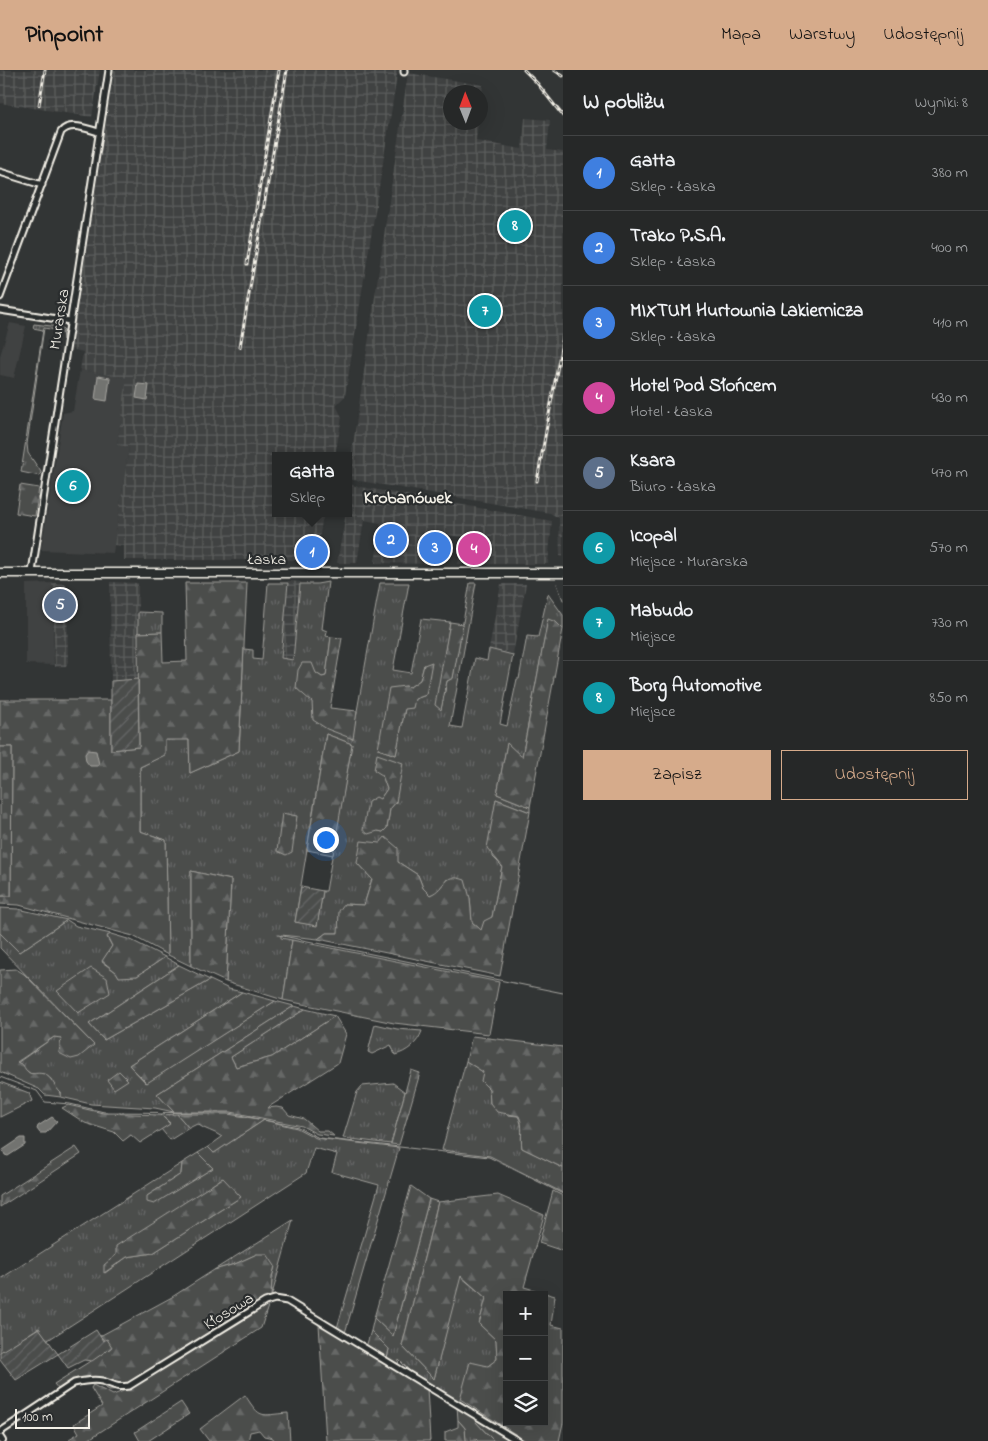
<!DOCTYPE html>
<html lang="pl">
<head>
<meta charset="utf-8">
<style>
  :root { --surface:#262828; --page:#2e3030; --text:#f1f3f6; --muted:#a4a6a8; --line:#424445; --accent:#d6ab8b }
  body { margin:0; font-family:"Indie Flower",sans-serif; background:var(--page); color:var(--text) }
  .controls { position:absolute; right:15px; bottom:15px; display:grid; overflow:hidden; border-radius:0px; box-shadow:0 5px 20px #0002 }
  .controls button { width:45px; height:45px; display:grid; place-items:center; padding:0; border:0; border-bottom:1px solid var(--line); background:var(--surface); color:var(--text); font:25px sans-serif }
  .compass { position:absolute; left:443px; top:15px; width:45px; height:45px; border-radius:50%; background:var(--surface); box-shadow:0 5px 20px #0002; rotate:359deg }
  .scale { position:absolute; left:15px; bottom:12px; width:75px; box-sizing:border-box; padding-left:5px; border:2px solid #f4f1e8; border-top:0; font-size:14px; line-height:18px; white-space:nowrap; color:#f4f1e8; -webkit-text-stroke:4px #2a2d2e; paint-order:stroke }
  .you { position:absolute; left:325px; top:769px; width:18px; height:18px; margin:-12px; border:4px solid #fff; border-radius:50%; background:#1a73e8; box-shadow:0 0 0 8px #1a73e833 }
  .badge { display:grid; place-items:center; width:32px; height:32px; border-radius:50%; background:var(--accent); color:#fff; font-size:16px; font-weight:700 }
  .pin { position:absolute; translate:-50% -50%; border:2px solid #fff; box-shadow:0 1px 5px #0006 }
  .popup { position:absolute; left:272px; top:382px; width:80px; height:65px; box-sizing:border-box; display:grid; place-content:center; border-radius:0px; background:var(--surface); filter:drop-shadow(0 1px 4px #0005); font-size:16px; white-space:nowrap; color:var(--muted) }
  .popup b { font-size:19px; color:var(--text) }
  .popup::after { content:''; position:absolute; left:50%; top:100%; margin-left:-10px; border:10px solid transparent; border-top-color:var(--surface) }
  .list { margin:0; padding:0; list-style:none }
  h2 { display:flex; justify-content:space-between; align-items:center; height:65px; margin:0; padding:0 20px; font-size:21px }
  h2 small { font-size:16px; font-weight:400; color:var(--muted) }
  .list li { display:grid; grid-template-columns:32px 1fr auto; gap:15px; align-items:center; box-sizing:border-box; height:75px; padding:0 20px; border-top:1px solid var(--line) }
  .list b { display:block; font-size:19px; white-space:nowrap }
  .list p { margin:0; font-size:16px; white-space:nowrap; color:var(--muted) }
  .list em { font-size:16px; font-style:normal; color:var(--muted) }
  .actions { display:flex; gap:10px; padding:15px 20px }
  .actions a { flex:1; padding:11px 0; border:1px solid var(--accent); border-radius:0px; text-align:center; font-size:18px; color:var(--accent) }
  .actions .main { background:var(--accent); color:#111 }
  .icon { flex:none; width:28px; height:28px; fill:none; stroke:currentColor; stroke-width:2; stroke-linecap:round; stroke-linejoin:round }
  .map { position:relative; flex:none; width:563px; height:1371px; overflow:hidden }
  header { display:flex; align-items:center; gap:30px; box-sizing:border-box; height:70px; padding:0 25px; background:var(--accent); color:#111 }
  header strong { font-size:24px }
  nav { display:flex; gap:28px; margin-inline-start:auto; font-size:18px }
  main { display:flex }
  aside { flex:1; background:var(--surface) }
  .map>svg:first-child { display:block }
  .built { fill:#404242 }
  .industrial { fill:url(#industrial-grid) }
  .grass { fill:url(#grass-tufts); stroke:#a09f9a; fill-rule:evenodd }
  .forest { fill:url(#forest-firs); stroke:#a09f9a; fill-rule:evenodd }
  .cemetery { fill:url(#cemetery-stones); stroke:#a09f9a }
  .garden { fill:url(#garden-furrows); stroke:#a09f9a }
  .water { fill:#727370; stroke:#a6a5a0 }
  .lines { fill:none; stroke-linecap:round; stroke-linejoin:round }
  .stream { stroke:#a6a5a0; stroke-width:1 }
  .minor-casing { stroke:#f4f1e8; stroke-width:9 }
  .tertiary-casing { stroke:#f4f1e8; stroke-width:10 }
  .secondary-casing { stroke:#f4f1e8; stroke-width:11 }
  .minor { stroke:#2a2d2e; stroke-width:5 }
  .tertiary { stroke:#2a2d2e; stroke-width:6 }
  .secondary { stroke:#2a2d2e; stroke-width:8 }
  .rail-casing { stroke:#f4f1e8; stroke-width:3 }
  .rail { stroke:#2a2d2e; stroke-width:1; stroke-dasharray:4; stroke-linecap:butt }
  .labels { text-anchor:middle; stroke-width:4.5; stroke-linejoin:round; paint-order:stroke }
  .street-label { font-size:16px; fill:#f4f1e8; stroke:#2a2d2e }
  .neighbourhood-label { font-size:18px; font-weight:bold; fill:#f4f1e8; stroke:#2a2d2e }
</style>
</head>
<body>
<header>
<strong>Pinpoint</strong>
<nav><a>Mapa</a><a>Warstwy</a><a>Udostępnij</a></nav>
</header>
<main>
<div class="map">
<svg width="563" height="1371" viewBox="0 0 563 1371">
  <defs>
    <pattern id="industrial-grid" width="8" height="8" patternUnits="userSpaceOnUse" patternTransform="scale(1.25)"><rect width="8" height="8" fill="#404242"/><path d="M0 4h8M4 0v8" fill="none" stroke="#5c5e5d"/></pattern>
    <pattern id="grass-tufts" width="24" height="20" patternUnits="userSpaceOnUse" patternTransform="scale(1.25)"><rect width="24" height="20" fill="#4b4d4c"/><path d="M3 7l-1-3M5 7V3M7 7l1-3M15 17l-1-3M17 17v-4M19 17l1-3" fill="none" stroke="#666766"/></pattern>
    <pattern id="forest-firs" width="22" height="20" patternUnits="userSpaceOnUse" patternTransform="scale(1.25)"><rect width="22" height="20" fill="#4b4d4c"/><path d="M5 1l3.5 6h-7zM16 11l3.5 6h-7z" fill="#666766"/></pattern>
    <pattern id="cemetery-stones" width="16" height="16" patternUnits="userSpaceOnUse" patternTransform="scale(1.25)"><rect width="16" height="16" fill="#4b4d4c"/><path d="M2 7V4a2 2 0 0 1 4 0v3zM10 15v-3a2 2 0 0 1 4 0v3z" fill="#666766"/></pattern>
    <pattern id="garden-furrows" width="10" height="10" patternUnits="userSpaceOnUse" patternTransform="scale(1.25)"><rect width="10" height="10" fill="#4b4d4c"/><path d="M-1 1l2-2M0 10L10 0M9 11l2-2" fill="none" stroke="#666766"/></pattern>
  </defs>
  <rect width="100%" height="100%" fill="#323535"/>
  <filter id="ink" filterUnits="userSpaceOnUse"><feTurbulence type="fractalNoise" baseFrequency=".02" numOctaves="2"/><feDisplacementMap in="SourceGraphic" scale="10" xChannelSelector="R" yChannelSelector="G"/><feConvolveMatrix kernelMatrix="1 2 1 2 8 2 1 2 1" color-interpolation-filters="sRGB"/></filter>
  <g filter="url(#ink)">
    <path class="built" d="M10,253L26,256L14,308L0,305V286Z
      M80,300L128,308L117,375L129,377L113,483L41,480L63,343L73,341Z
      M462,468L487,471L485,494H458Z
      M52,513L54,595L26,594V514Z"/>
    <path class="industrial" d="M0,0H100L92,47L0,33Z
      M114,0H398L345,326L336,335L342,347L335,386H276V443H325L322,451L316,490H124V476L114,475L129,377L117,375L127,308L80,300L83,282L71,279Z
      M408,3L483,15L481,33L480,22H450V52L478,53L476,71L522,79L525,48L550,50L547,80L563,82V487L560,486L559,448L550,443L348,409Z
      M350,415L552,451L548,494H485L487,471L442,464L436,494L375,493L381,453L364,450L357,493H337L346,443H348Z
      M288,511L301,512L293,590L281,589Z
      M110,512L138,513V609L111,611Z
      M52,513H64L67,516L68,592L66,596L55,597Z
      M501,514H526L513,584L489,579Z"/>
    <path class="grass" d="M34,254L60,257L64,261L63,270L62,261L44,258L27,374L28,383L41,402L40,406L21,402L43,260L33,258Z
      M328,512L322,559L327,561L326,566L331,567L326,606L322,607L316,603L312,632L352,669L380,513H409L393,600L411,603L421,549L450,552L436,635L441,639L447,611L453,608L470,513H476L450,656L462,658L475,588L487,591L489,579L513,585L500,654L507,656L517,609H519L527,566L538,567L548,524L563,545V559L556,552L548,550L522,687L507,674L497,724L530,737V742L496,729L493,787L502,796L492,847L481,860L472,852L470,828L447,809L437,822L430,825L423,818L418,805L398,792L380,773L357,793L372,809L364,835L344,834L338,863H326L318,869L281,865V868L292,870L283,930L226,912L231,810L191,801V896L168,885L166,770L140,761V697L164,685L165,670L189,669L190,703L239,681L244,579L253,580V589L262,590L268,513H288L281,588L293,590L300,514H317ZM424,595L426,625L415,629L405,638L396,685L378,679L405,616L410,617L420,610ZM326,664L352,674L326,821H323L317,855L295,852ZM382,705L396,732L390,739L387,758L383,762L378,761L380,729L387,719Z
      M138,542L162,543V562L138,563Z
      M67,850L76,856L111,864L107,867L112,876L102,892L116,902L137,906L165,887L179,895L89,954L104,970L210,910L229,919L242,922L129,995L146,1013L275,931L294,936L157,1024L174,1042L155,1038L91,1034L61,1027V1023L56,1019L51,1009L44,1004H31L17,993L54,967H62L59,983L94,975L0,878V863L19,882Z
      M305,939L335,946L272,987L236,997L231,987Z
      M375,954L397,959L422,961C418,973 407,982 395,985L391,975L372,984L368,982Z
      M466,991L483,1002L489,1019L490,1033L508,1045L518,1046C524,1056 520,1067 522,1078L563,1098V1123L490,1086L442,1080Z
      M393,1013L405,1022L391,1074L343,1068L357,1022L362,1016Z
      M177,1044L189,1058L170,1070L161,1059L170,1053L161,1045Z
      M264,1050L297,1058L316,1068L399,1078L345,1263L337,1258L379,1115L332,1102L337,1084L314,1078L306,1103L48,1270L38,1258L0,1283V1209L182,1093L181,1104L147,1126L154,1133L213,1098L198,1083L208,1077L214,1083ZM222,1108L241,1127L153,1183L127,1187L105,1203L116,1185Z
      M429,1129L438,1132L402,1276L434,1309L460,1206L486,1228L479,1254L496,1270L497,1289L488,1296L460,1329L459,1333L415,1306L399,1290L398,1295L387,1289L389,1279L371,1261L374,1248L393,1266Z
      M293,1150L271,1228L272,1207L275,1196L257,1184L235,1194L214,1200Z
      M457,1336L475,1346V1351L494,1371H478L476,1369V1371H466L465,1358L458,1350Z"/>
    <path class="forest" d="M20,415L39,418L35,446L16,443Z
      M185,513H247L239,681L190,703L189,670H165V685L140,697V761L166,770L168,885L133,866L19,835L0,834V826H11L12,677H0V630H111V680L139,677L138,563L162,562L163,592L187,591Z
      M548,549L556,552L563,559L530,737L497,724L507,673L522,687Z
      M450,552L463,554L453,608L447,611L441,640L435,635Z
      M331,567L342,568L330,638L357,641L353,669L327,659L313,650L312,632L296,618L298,600L302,593H312L316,603L322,607L326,606Z
      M432,592L426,625L415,629L413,638L405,639L396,685L378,679L389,618L405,616L410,617L420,610L424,595Z
      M326,664L352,674L333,785L307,780Z
      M377,684L403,693L396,732L390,739L387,758L383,762L378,761L368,764L363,760L368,732L376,727L380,729L387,719L382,705L374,700Z
      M496,729L530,742L500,906L318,869L326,863H338L339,841L344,834L364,835L372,809L357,793L361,771L380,773L385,767L398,778V792L418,805L423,818L430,825C447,818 442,802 465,810L470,828L472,852L481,860L484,851L492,847L502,796L487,778Z
      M282,743L297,746L292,782L286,785L277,781Z
      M191,801L231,810L226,912L191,896Z
      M0,838L18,839L67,850L19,882L0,863Z
      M111,864L131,870L165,887L137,906L119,907L116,902L102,891L112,876L107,866Z
      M292,870L499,912L489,964L394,953L283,930Z
      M179,895L210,910L104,970L89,954Z
      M91,898L107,908L110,923L78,943L57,921Z
      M16,899L24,904L94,975L79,987L71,989L59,983L61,968L54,967L17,992L23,995C30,1009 33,1001 44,1004C52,1007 55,1018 61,1023V1027L45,1025L39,1019L0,1002V900Z
      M242,922L275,931L147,1013L129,995Z
      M294,936L305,939L231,987L236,997L272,987L335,946L346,964L338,993L267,1038L276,1037L283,1038L289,1045L304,1049L318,1061H328L334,1066L317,1064L302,1056L231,1042H174L157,1024Z
      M472,966L563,977V1098L522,1078C520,1067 524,1056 519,1046L497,1042L490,1033L489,1019L481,1011L483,1002L466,991Z
      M411,1000L420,1003L399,1075L391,1074Z
      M119,1001L128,1010L114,1019L107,1010Z
      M0,1012L29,1023L32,1031L0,1047Z
      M68,1035L103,1043L161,1045L170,1054L140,1073L131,1065L123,1071L114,1062L85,1053L62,1038Z
      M177,1044H228L264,1050L214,1083L208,1077L222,1067C214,1061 205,1060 197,1054L189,1058Z
      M76,1077L81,1084L0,1137V1126Z
      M198,1083L213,1098L154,1134L147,1132V1126L181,1104L182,1093Z
      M223,1108L241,1127L153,1183L127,1187L104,1203V1195L116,1185V1176Z
      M411,1116L429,1129L393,1266L374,1248Z
      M553,1121L563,1126V1181L539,1173Z
      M498,1125L544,1145L524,1217L555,1226L551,1255L563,1258V1353L559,1371H526L460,1329L470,1292L488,1296L497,1289L496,1270L479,1254L486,1228L461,1206L434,1309L402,1276L438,1132ZM507,1225H544V1352H507Z
      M257,1184H267L275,1196L272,1207L271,1228L262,1231L124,1319L109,1320L91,1308L60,1321L54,1314L111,1278L100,1266L172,1227L214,1200L235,1194Z
      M269,1233L261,1258L86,1371H71L69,1369L79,1363L74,1354L102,1336L91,1318L93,1315L113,1325L126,1320Z
      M319,1254L423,1315L427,1318L430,1371H326Z
      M371,1261L389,1279L387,1289L366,1277Z
      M245,1325C261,1350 260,1345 288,1343L290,1371H274L273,1368L264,1366L259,1360L250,1362L248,1371H209L200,1359Z
      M181,1332L189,1344L148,1371H140L135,1362Z
      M475,1346L507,1365V1371H494L475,1351Z
      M458,1350L465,1358L466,1371H445V1362L458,1357Z"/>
    <path class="cemetery" d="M0,677H12L11,826H0Z"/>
    <path class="garden" d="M138,609L139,677L111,680V611Z
      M301,817L323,821L317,856L295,852Z
      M39,1258L58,1284L96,1260L103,1271L107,1269L112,1277L92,1291L84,1290L68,1298L58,1284L16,1310L0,1289V1282Z"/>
    <path class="water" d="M98,306L110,308L107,331L95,329Z
      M138,314L149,315L147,330L136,328Z
      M88,680L96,681L99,694L98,696H90L86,691L85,684Z
      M52,1047L57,1051L46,1063H40L37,1059L38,1056Z
      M21,1068H25V1075L8,1086L5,1085L3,1080Z"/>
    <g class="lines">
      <path class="stream" d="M557,514L563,530
        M278,865L563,923
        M0,1007L37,1021L45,1032L70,1034L104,1042L230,1043L298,1057L319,1068L489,1087L563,1124"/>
      <g class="minor-casing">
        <path id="minor" d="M404,2V0
          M0,102L42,115
          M0,227L61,62C70,51 87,59 99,62
          M0,240L70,251
          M32,502L109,0
          M0,1362L74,1313C83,1311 93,1309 102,1311C116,1315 114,1318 129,1316L265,1232L275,1229L287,1231L518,1371"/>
      </g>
      <g class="tertiary-casing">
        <path id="tertiary" d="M0,1368L2,1371"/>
      </g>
      <g class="secondary-casing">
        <path id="secondary" d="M0,503H563"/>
      </g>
      <use href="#minor" class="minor"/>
      <use href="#tertiary" class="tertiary"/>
      <use href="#secondary" class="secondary"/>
      <g class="rail-casing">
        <path id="rail" d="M524,0L537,13L563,46
          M554,0L563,6
          M39,35L45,0
          M247,194L279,0
          M240,277L287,0
          M537,411L563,267"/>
      </g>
      <use href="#rail" class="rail"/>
    </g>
  </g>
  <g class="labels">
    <g class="street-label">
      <text transform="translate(58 249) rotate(-81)" y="6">Murarska</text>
      <text x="267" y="494">Łaska</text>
      <text transform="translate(228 1240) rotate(-32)" y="6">Kłosowa</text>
    </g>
    <g class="neighbourhood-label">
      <text x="408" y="433">Krobanówek</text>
    </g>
  </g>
</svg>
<div class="controls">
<button>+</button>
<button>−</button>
<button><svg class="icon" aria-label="layers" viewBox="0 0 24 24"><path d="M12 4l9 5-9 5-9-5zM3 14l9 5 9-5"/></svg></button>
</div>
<svg class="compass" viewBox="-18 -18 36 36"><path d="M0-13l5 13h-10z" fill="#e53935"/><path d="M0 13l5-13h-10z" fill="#a4a6a8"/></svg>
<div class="scale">100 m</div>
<div class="you"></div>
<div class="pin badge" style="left:312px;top:482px;background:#3f7fe0">1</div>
<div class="popup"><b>Gatta</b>Sklep</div>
<div class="pin badge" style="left:391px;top:470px;background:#3f7fe0">2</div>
<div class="pin badge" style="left:435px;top:478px;background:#3f7fe0">3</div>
<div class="pin badge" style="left:474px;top:479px;background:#d1479c">4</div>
<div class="pin badge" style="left:60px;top:535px;background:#5c6f8a">5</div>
<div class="pin badge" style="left:73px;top:416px;background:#0f9aa8">6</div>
<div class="pin badge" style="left:485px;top:241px;background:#0f9aa8">7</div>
<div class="pin badge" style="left:515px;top:156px;background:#0f9aa8">8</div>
</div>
<aside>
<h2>W pobliżu<small>Wyniki: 8</small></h2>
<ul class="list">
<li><span class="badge" style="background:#3f7fe0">1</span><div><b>Gatta</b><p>Sklep · Łaska</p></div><em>380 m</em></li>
<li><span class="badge" style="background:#3f7fe0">2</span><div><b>Trako P.S.A.</b><p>Sklep · Łaska</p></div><em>400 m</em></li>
<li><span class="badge" style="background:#3f7fe0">3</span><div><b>MIXTUM Hurtownia Lakiernicza</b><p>Sklep · Łaska</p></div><em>410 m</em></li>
<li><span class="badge" style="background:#d1479c">4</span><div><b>Hotel Pod Słońcem</b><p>Hotel · Łaska</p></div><em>430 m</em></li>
<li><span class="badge" style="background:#5c6f8a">5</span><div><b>Ksara</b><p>Biuro · Łaska</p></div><em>470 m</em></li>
<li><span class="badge" style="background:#0f9aa8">6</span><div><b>Icopal</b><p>Miejsce · Murarska</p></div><em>570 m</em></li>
<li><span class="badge" style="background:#0f9aa8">7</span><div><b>Mabudo</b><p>Miejsce</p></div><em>730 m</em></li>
<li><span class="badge" style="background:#0f9aa8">8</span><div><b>Borg Automotive</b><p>Miejsce</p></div><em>850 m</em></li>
</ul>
<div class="actions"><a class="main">Zapisz</a><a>Udostępnij</a></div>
</aside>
</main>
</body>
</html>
